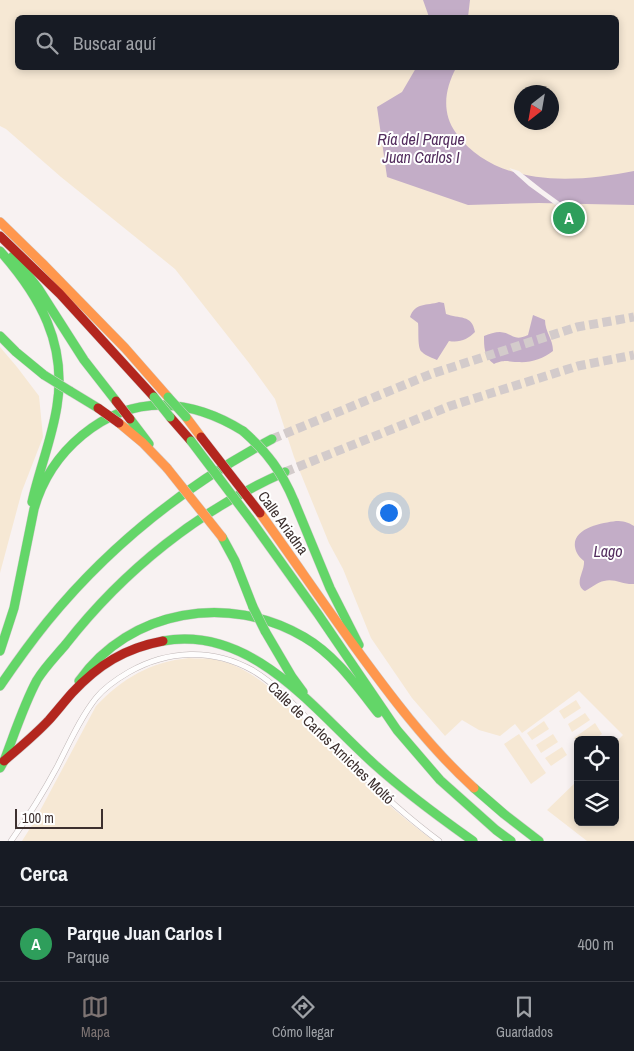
<!DOCTYPE html>
<html lang="es">
<head>
<meta charset="utf-8">
<style>
  :root { --surface:#171b24; --page:#20242c; --text:#f1f3f6; --muted:#9ea1a6; --line:#363941; --accent:#7e7473 }
  body { margin:0; font-family:"Archivo Narrow",sans-serif; background:var(--page); color:var(--text) }
  .controls { position:absolute; right:15px; bottom:15px; display:grid; overflow:hidden; border-radius:8px; box-shadow:0 2px 8px #0003 }
  .controls button { width:45px; height:45px; display:grid; place-items:center; padding:0; border:0; border-bottom:1px solid var(--line); background:var(--surface); color:var(--text); font:25px sans-serif }
  .compass { position:absolute; left:514px; top:85px; width:45px; height:45px; border-radius:50%; background:var(--surface); box-shadow:0 2px 8px #0003; rotate:211deg }
  .scale { position:absolute; left:15px; bottom:12px; width:88px; box-sizing:border-box; padding-left:5px; border:2px solid #3d302f; border-top:0; font-size:14px; line-height:18px; white-space:nowrap; color:#3d302f; -webkit-text-stroke:4px #fff; paint-order:stroke }
  .you { position:absolute; left:388px; top:512px; width:18px; height:18px; margin:-12px; border:4px solid #fff; border-radius:50%; background:#1a73e8; box-shadow:0 0 0 8px #1a73e833 }
  .badge { display:grid; place-items:center; width:32px; height:32px; border-radius:50%; background:var(--accent); color:#fff; font-size:16px; font-weight:700 }
  .pin { position:absolute; translate:-50% -50%; border:2px solid #fff; box-shadow:0 1px 5px #0006 }
  .list { margin:0; padding:0; list-style:none }
  h2 { display:flex; justify-content:space-between; align-items:center; height:65px; margin:0; padding:0 20px; font-size:21px }
  h2 small { font-size:16px; font-weight:400; color:var(--muted) }
  .list li { display:grid; grid-template-columns:32px 1fr auto; gap:15px; align-items:center; box-sizing:border-box; height:75px; padding:0 20px; border-top:1px solid var(--line) }
  .list b { display:block; font-size:19px; white-space:nowrap }
  .list p { margin:0; font-size:16px; white-space:nowrap; color:var(--muted) }
  .list em { font-size:16px; font-style:normal; color:var(--muted) }
  .icon { flex:none; width:28px; height:28px; fill:none; stroke:currentColor; stroke-width:2; stroke-linecap:round; stroke-linejoin:round }
  .map { position:relative; flex:none; width:634px; height:841px; overflow:hidden }
  .search { position:absolute; background:var(--surface); box-shadow:0 2px 8px #0003; left:15px; right:15px; top:15px; height:55px; display:flex; align-items:center; gap:12px; box-sizing:border-box; padding:0 18px; border-radius:8px; color:var(--muted); font-size:19px }
  .sheet { height:140px; background:var(--surface) }
  nav { display:flex; justify-content:space-around; align-items:center; box-sizing:border-box; height:70px; border-top:1px solid var(--line); background:var(--surface); font-size:14px; color:var(--muted) }
  nav a { display:grid; justify-items:center; gap:2px }
  nav .on { color:var(--accent) }
  .map>svg:first-child { display:block }
  .green { fill:#f6e8d4; fill-rule:evenodd }
  .water { fill:#c3adc7 }
  .pier { fill:#f8f2f2 }
  .lines { fill:none; stroke-linecap:round; stroke-linejoin:round }
  .highway-tunnel { stroke:#d3cbcb; stroke-width:9; stroke-dasharray:9 4.5; stroke-linecap:butt }
  .street-casing { stroke:#beb5b5; stroke-width:6 }
  .fast-casing { stroke:#d2cdcd; stroke-width:10 }
  .slow-casing { stroke:#d2cdcd; stroke-width:10 }
  .jam-casing { stroke:#d2cdcd; stroke-width:10 }
  .street { stroke:#fefdfd; stroke-width:5 }
  .fast { stroke:#63d668; stroke-width:9 }
  .slow { stroke:#ff974d; stroke-width:9 }
  .jam { stroke:#b3261e; stroke-width:9 }
  .fast-bridge-casing { stroke:#d2cdcd; stroke-width:10; stroke-linecap:butt }
  .slow-bridge-casing { stroke:#d2cdcd; stroke-width:10; stroke-linecap:butt }
  .jam-bridge-casing { stroke:#d2cdcd; stroke-width:10; stroke-linecap:butt }
  .fast-bridge { stroke:#63d668; stroke-width:9 }
  .slow-bridge { stroke:#ff974d; stroke-width:9 }
  .jam-bridge { stroke:#b3261e; stroke-width:9 }
  .labels { text-anchor:middle; stroke-width:4; stroke-linejoin:round; paint-order:stroke }
  .street-label { font-size:15px; fill:#3d302f; stroke:#fff }
  .water-label { font-size:16px; font-style:italic; fill:#532d5e; stroke:#fff }
</style>
</head>
<body>
<div class="map">
<svg width="634" height="841" viewBox="0 0 634 841">
  <rect width="100%" height="100%" fill="#f8f2f2"/>
  <path class="green" d="M0,0H634V841H587L547,810L578,780V822H615V743L623,735L579,691L522,733L515,724L500,736L479,730L462,720L445,736L412,698L371,638L343,569L329,543L294,457L275,399L249,363L175,269L61,177L6,129L0,126ZM18,18H616V68H18ZM522,92H552V122H522Z
    M0,347L17,367L39,396L43,437L22,491L0,573Z
    M189,658C196,659 204,658 212,659C255,666 287,703 316,733C330,748 344,762 359,777C382,800 408,822 434,841H22L34,822L96,706C123,678 150,662 189,658Z
    M576,700L581,708L564,719L559,711Z
    M585,713L590,720L572,732L568,724Z
    M544,721L549,729L532,740L527,733Z
    M595,723L602,734L594,740H578V743L574,738Z
    M519,734L546,773L531,784L504,744Z
    M553,734L558,742L541,753L536,745Z
    M562,747L567,755L551,766L545,758Z"/>
  <path class="water" d="M423,0H470L468,17H429Z
    M416,68H456C445,89 441,112 456,133C496,188 575,183 634,171V205L539,203L468,205L387,177L377,107L402,92Z
    M439,302L444,303L446,314C459,319 472,314 475,332C468,339 460,343 449,341L437,360C433,358 426,356 422,352C417,349 419,330 418,323L410,317C415,302 427,306 439,302Z
    M533,315L545,320C545,332 553,339 553,351C543,359 530,363 518,362C507,362 506,359 494,364C484,357 484,347 484,336C489,334 495,332 500,332C513,333 513,342 528,335Z
    M616,521C623,521 628,522 634,526V584C624,585 614,578 604,581C598,582 591,588 585,591C573,584 585,572 584,561C579,557 576,553 575,547C572,528 602,523 616,521Z"/>
  <path class="pier" d="M509,168L519,171L543,190L565,206H557L554,204L529,186Z"/>
  <g class="lines">
    <path class="highway-tunnel" d="M272,439L431,374L577,327L634,317
      M285,472L450,406L578,366L634,355"/>
    <g class="street-casing">
      <path id="street" d="M11,841C28,817 43,793 57,767C69,744 80,718 96,698C105,687 117,679 129,672C168,650 212,648 252,670C280,686 307,719 329,742C364,778 400,812 439,841"/>
    </g>
    <g class="fast-casing">
      <path id="fast" d="M0,251C40,296 67,344 57,406C52,439 39,470 32,502
        M13,256L38,288L84,360L116,401
        M0,336L16,352L44,375
        M70,391L98,408
        M130,419L149,444
        M294,501L330,588L359,645
        M250,519L318,614L397,730L440,780L496,830L511,841
        M222,537L235,561L253,607
        M265,631L292,677L303,692
        M163,641C253,625 315,711 374,764C405,792 439,817 473,841
        M0,651L14,608L34,509C50,452 103,404 164,405C193,406 219,416 243,431
        M79,681C130,609 229,593 304,637C335,655 356,685 378,713
        M0,686C15,664 30,643 47,622C109,546 186,485 272,439
        M0,768L4,761C14,735 24,704 37,680C45,667 56,656 66,644C124,570 199,510 285,472
        M474,788L504,814L539,841"/>
    </g>
    <g class="slow-casing">
      <path id="slow" d="M0,222L42,263L125,348L168,397
        M186,417L201,437
        M119,423L143,443L167,468
        M260,513C291,556 321,600 352,643C389,694 427,745 474,788"/>
    </g>
    <g class="jam-casing">
      <path id="jam" d="M0,236L60,294L154,397
        M170,417L191,441
        M4,761C19,748 35,735 49,720C57,711 64,702 72,693C98,665 125,648 163,641"/>
    </g>
    <use href="#street" class="street"/>
    <use href="#fast" class="fast"/>
    <use href="#slow" class="slow"/>
    <use href="#jam" class="jam"/>
    <g class="fast-bridge-casing">
      <path id="fast-bridge" d="M44,375L70,391
        M154,397L170,417
        M168,397L186,417
        M243,431C267,452 282,472 294,501
        M191,441L250,519
        M253,607L265,631"/>
    </g>
    <g class="slow-bridge-casing">
      <path id="slow-bridge" d="M167,468L222,537"/>
    </g>
    <g class="jam-bridge-casing">
      <path id="jam-bridge" d="M116,401L130,419
        M98,408L119,423
        M201,437L260,513"/>
    </g>
    <use href="#fast-bridge" class="fast-bridge"/>
    <use href="#slow-bridge" class="slow-bridge"/>
    <use href="#jam-bridge" class="jam-bridge"/>
  </g>
  <g class="labels">
    <g class="street-label">
      <text transform="translate(283 523) rotate(54)" y="5">Calle Ariadna</text>
      <text transform="translate(331 743) rotate(44)" y="5">Calle de Carlos Arniches Moltó</text>
    </g>
    <g class="water-label">
      <text x="421" y="145">Ría del Parque<tspan x="421" dy="18">Juan Carlos I</tspan></text>
      <text x="608" y="557">Lago</text>
    </g>
  </g>
</svg>
<div class="controls">
<button><svg class="icon" aria-label="locate" viewBox="0 0 24 24"><circle cx="12" cy="12" r="6"/><path d="M12 2v4M12 18v4M2 12h4M18 12h4"/></svg></button>
<button><svg class="icon" aria-label="layers" viewBox="0 0 24 24"><path d="M12 4l9 5-9 5-9-5zM3 14l9 5 9-5"/></svg></button>
</div>
<svg class="compass" viewBox="-18 -18 36 36"><path d="M0-13l5 13h-10z" fill="#e53935"/><path d="M0 13l5-13h-10z" fill="#9ea1a6"/></svg>
<div class="scale">100 m</div>
<div class="you"></div>
<div class="pin badge" style="left:569px;top:218px;background:#2e9e5b">A</div>
<div class="search"><svg class="icon" aria-label="search" viewBox="0 0 24 24"><circle cx="10" cy="10" r="6"/><path d="M15 15l6 6"/></svg>Buscar aquí</div>
</div>
<section class="sheet">
<h2>Cerca<small></small></h2>
<ul class="list">
<li><span class="badge" style="background:#2e9e5b">A</span><div><b>Parque Juan Carlos I</b><p>Parque</p></div><em>400 m</em></li>
</ul>
</section>
<nav>
<a class="on"><svg class="icon" aria-label="map" viewBox="0 0 24 24"><path d="M3 6l6-2 6 2 6-2v14l-6 2-6-2-6 2zM9 4v14M15 6v14"/></svg>Mapa</a>
<a><svg class="icon" aria-label="directions" viewBox="0 0 24 24"><path d="M12 3l9 9-9 9-9-9zM9 14v-3h6M13 9l2 2-2 2"/></svg>Cómo llegar</a>
<a><svg class="icon" aria-label="saved" viewBox="0 0 24 24"><path d="M7 4h10v16l-5-4-5 4z"/></svg>Guardados</a>
</nav>
</body>
</html>
